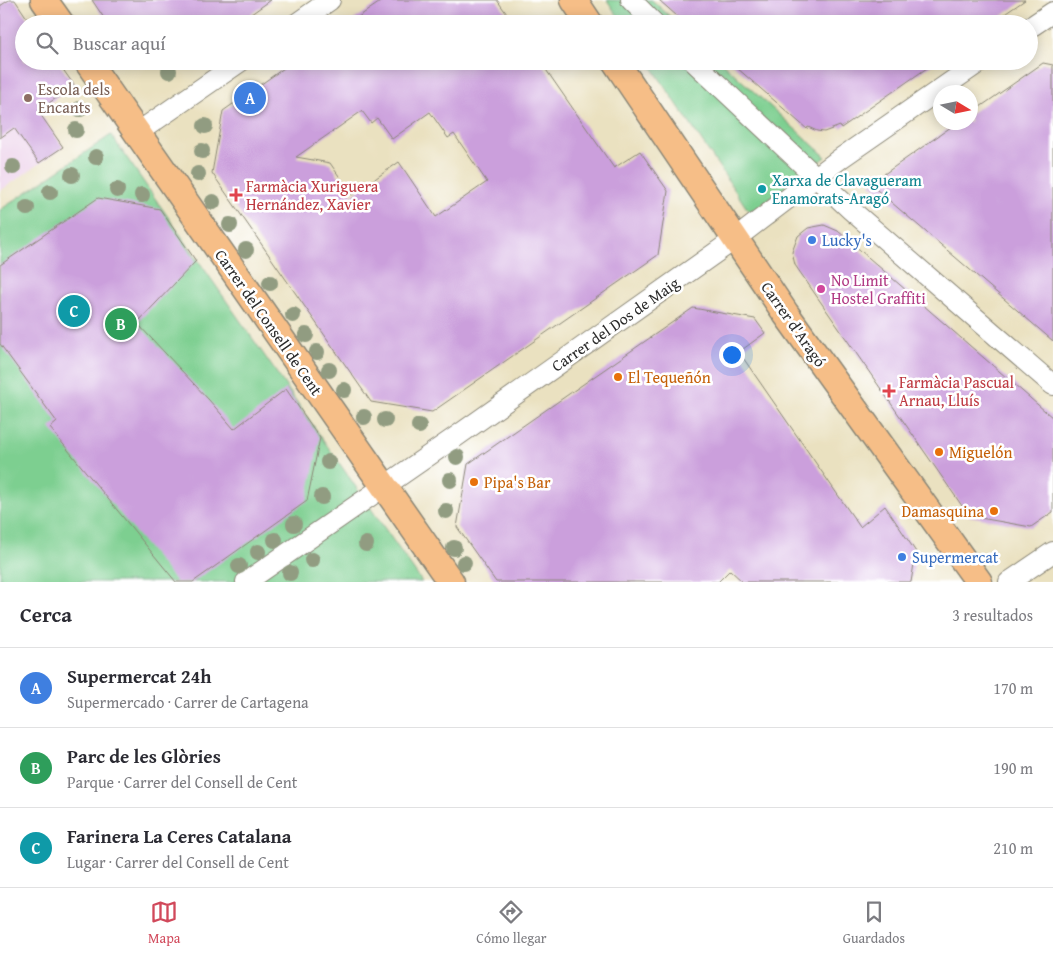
<!DOCTYPE html>
<html lang="es">
<head>
<meta charset="utf-8">
<style>
  :root { --surface:#fff; --page:#f2f2f3; --text:#2b2b33; --muted:#7c7c81; --line:#e1e1e2; --accent:#d1495b }
  body { margin:0; font-family:"Gentium Book Plus",serif; background:var(--page); color:var(--text) }
  .compass { position:absolute; left:933px; top:85px; width:45px; height:45px; border-radius:50%; background:var(--surface); box-shadow:0 2px 12px #0003; rotate:100deg }
  .you { position:absolute; left:731px; top:354px; width:18px; height:18px; margin:-12px; border:4px solid #fff; border-radius:50%; background:#1a73e8; box-shadow:0 0 0 8px #1a73e833 }
  .badge { display:grid; place-items:center; width:32px; height:32px; border-radius:50%; background:var(--accent); color:#fff; font-size:16px; font-weight:700 }
  .pin { position:absolute; translate:-50% -50%; border:2px solid #fff; box-shadow:0 1px 5px #0006 }
  .list { margin:0; padding:0; list-style:none }
  h2 { display:flex; justify-content:space-between; align-items:center; height:65px; margin:0; padding:0 20px; font-size:21px }
  h2 small { font-size:16px; font-weight:400; color:var(--muted) }
  .list li { display:grid; grid-template-columns:32px 1fr auto; gap:15px; align-items:center; box-sizing:border-box; height:80px; padding:0 20px; border-top:1px solid var(--line) }
  .list b { display:block; font-size:19px; white-space:nowrap }
  .list p { margin:0; font-size:16px; white-space:nowrap; color:var(--muted) }
  .list em { font-size:16px; font-style:normal; color:var(--muted) }
  .icon { flex:none; width:28px; height:28px; fill:none; stroke:currentColor; stroke-width:2; stroke-linecap:round; stroke-linejoin:round }
  .map { position:relative; flex:none; width:1053px; height:582px; overflow:hidden }
  .search { position:absolute; background:var(--surface); box-shadow:0 2px 12px #0003; left:15px; right:15px; top:15px; height:55px; display:flex; align-items:center; gap:12px; box-sizing:border-box; padding:0 18px; border-radius:28px; color:var(--muted); font-size:19px }
  .sheet { height:305px; background:var(--surface) }
  nav { display:flex; justify-content:space-around; align-items:center; box-sizing:border-box; height:70px; border-top:1px solid var(--line); background:var(--surface); font-size:14px; color:var(--muted) }
  nav a { display:grid; justify-items:center; gap:2px }
  nav .on { color:var(--accent) }
  .map>svg:first-child { display:block }
  .built { fill:#ecd1ea }
  .green { fill:#7dcf90; stroke:#547d5e }
  .building { fill:#cb9fdc; fill-rule:evenodd }
  .lines { fill:none; stroke-linecap:round; stroke-linejoin:round }
  .minor-casing { stroke:#8a8676; stroke-width:22 }
  .major-casing { stroke:#8a8676; stroke-width:29 }
  .minor { stroke:#fff; stroke-width:20 }
  .major { stroke:#f6be87; stroke-width:26 }
  .tree { fill:#919c81 }
  .education-dot { fill:#8d6e63; stroke:#fff; stroke-width:2 }
  .culture-dot { fill:#0f9aa8; stroke:#fff; stroke-width:2 }
  .health-dot { fill:#e0444e; stroke:#fff; stroke-width:2 }
  .shop-dot { fill:#3f7fe0; stroke:#fff; stroke-width:2 }
  .hotel-dot { fill:#d1479c; stroke:#fff; stroke-width:2 }
  .food-dot { fill:#e8710a; stroke:#fff; stroke-width:2 }
  .labels { text-anchor:middle; stroke-width:5; stroke-linejoin:round; paint-order:stroke }
  .education-label { font-size:16px; fill:#785e54; stroke:#fff; text-anchor:start }
  .culture-label { font-size:16px; fill:#0d838f; stroke:#fff; text-anchor:start }
  .health-label { font-size:16px; fill:#be3a42; stroke:#fff; text-anchor:start }
  .shop-label { font-size:16px; fill:#366cbe; stroke:#fff; text-anchor:start }
  .hotel-label { font-size:16px; fill:#b23c85; stroke:#fff; text-anchor:start }
  .street-label { font-size:16px; fill:#2b2b2b; stroke:#fff }
  .food-label { font-size:16px; fill:#c56008; stroke:#fff; text-anchor:start }
</style>
</head>
<body>
<div class="map">
<svg width="1053" height="582" viewBox="0 0 1053 582">
  <rect width="100%" height="100%" fill="#fff"/>
  <filter id="ink" filterUnits="userSpaceOnUse"><feTurbulence type="fractalNoise" baseFrequency=".02" numOctaves="2"/><feDisplacementMap in="SourceGraphic" scale="10" xChannelSelector="R" yChannelSelector="G"/><feConvolveMatrix kernelMatrix="1 2 1 2 8 2 1 2 1" color-interpolation-filters="sRGB"/></filter>
  <filter id="wash" filterUnits="userSpaceOnUse"><feTurbulence type="fractalNoise" baseFrequency=".0096" numOctaves="4" result="noise"/><feDisplacementMap in="SourceGraphic" scale="20" xChannelSelector="R" yChannelSelector="G"/><feGaussianBlur stdDeviation="1.12" result="paint"/><feColorMatrix in="noise" values="0 0 0 0 0 0 0 0 0 0 0 0 0 0 0 0 0 1.4 0 .05"/><feComposite in="paint" operator="in"/></filter>
  <g filter="url(#wash)">
    <rect width="100%" height="100%" fill="#eae1c0"/>
    <path class="built" d="M0,0H15L31,24H24V61H57L74,85L38,111L63,147L0,191Z"/>
    <path class="green" d="M607,0H652L678,24H623Z
      M648,61H720L826,157L750,213Z
      M111,135L422,582H0V210Z"/>
    <g id="blocks">
      <path class="building" d="M9,0H15L31,24H24V61H57L74,85L38,111L63,147L39,163L14,128L0,138V6Z
        M92,0H271L237,24H108Z
        M383,0H497L514,24H348Z
        M659,0H1025L990,24H686Z
        M294,61H540L614,168L640,151L668,191L658,255L432,412L371,402L212,173L223,111ZM362,111L371,123L377,118L392,139L430,112L448,138L454,134L487,182L436,217L399,162L352,195L330,163L296,157Z
        M729,61H937L841,128L840,126L824,132L817,131L808,127L807,129Z
        M1043,63L1053,65V341L870,184L958,122H970V114Z
        M98,198L160,209L196,261L137,323L209,400L234,429L286,389L320,438L307,501L193,582H176L50,428L57,422L0,344V265Z
        M824,225L838,231L1053,418V512L1031,527L969,516L795,265L792,252L798,236L808,228Z
        M693,308L755,319L765,333L739,352L860,527L885,506L916,552L911,582H743L730,570L718,582H496L457,527L468,464Z"/>
    </g>
  </g>
  <g filter="url(#ink)">
    <use href="#blocks" fill-opacity="0" stroke="#8a8676" stroke-width="1"/>
    <g class="lines">
      <g class="minor-casing">
        <path id="minor" d="M631,0L655,24
          M296,24L330,0
          M1029,28L1053,12
          M693,61L851,210L1053,385
          M137,133L241,61
          M246,582L457,436L735,239L841,158L981,61
          M1009,582L1053,552"/>
      </g>
      <g class="major-casing">
        <path id="major" d="M44,0L61,24
          M574,0L590,24
          M87,61L451,582
          M615,61L786,314L979,582"/>
      </g>
      <use href="#minor" class="minor"/>
      <use href="#major" class="major"/>
    </g>
    <g class="tree">
      <circle cx="169" cy="71" r="8"/>
      <circle cx="80" cy="109" r="8"/>
      <circle cx="205" cy="126" r="8"/>
      <circle cx="76" cy="130" r="8"/>
      <circle cx="202" cy="151" r="8"/>
      <circle cx="96" cy="157" r="8"/>
      <circle cx="13" cy="167" r="8"/>
      <circle cx="198" cy="174" r="8"/>
      <circle cx="72" cy="175" r="8"/>
      <circle cx="117" cy="190" r="8"/>
      <circle cx="50" cy="192" r="8"/>
      <circle cx="142" cy="195" r="8"/>
      <circle cx="213" cy="202" r="8"/>
      <circle cx="27" cy="208" r="8"/>
      <circle cx="230" cy="225" r="8"/>
      <circle cx="246" cy="250" r="8"/>
      <circle cx="270" cy="283" r="8"/>
      <circle cx="293" cy="315" r="8"/>
      <circle cx="306" cy="335" r="8"/>
      <circle cx="317" cy="352" r="8"/>
      <circle cx="329" cy="370" r="8"/>
      <circle cx="344" cy="390" r="8"/>
      <circle cx="364" cy="417" r="8"/>
      <circle cx="385" cy="420" r="8"/>
      <circle cx="419" cy="426" r="8"/>
      <circle cx="457" cy="457" r="8"/>
      <circle cx="328" cy="462" r="8"/>
      <circle cx="450" cy="480" r="8"/>
      <circle cx="322" cy="497" r="8"/>
      <circle cx="446" cy="511" r="8"/>
      <circle cx="294" cy="524" r="8"/>
      <circle cx="275" cy="540" r="8"/>
      <circle cx="366" cy="544" r="8"/>
      <circle cx="454" cy="548" r="8"/>
      <circle cx="258" cy="552" r="8"/>
      <circle cx="312" cy="560" r="8"/>
      <circle cx="464" cy="563" r="8"/>
      <circle cx="239" cy="566" r="8"/>
      <circle cx="290" cy="573" r="8"/>
    </g>
  </g>
  <circle class="education-dot" cx="28" cy="98" r="5"/>
  <circle class="culture-dot" cx="762" cy="189" r="5"/>
  <g class="health-dot">
    <path d="M233.5 187.5h5v5h5v5h-5v5h-5v-5h-5v-5h5z"/>
    <path d="M886.5 383.5h5v5h5v5h-5v5h-5v-5h-5v-5h5z"/>
  </g>
  <g class="shop-dot">
    <circle cx="812" cy="240" r="5"/>
    <circle cx="902" cy="557" r="5"/>
  </g>
  <circle class="hotel-dot" cx="821" cy="289" r="5"/>
  <g class="food-dot">
    <circle cx="618" cy="377" r="5"/>
    <circle cx="939" cy="452" r="5"/>
    <circle cx="474" cy="482" r="5"/>
    <circle cx="994" cy="511" r="5"/>
  </g>
  <g class="labels">
    <g class="education-label">
      <text x="38" y="95">Escola dels<tspan x="38" dy="18">Encants</tspan></text>
    </g>
    <g class="culture-label">
      <text x="772" y="186">Xarxa de Clavagueram<tspan x="772" dy="18">Enamorats-Aragó</tspan></text>
    </g>
    <g class="health-label">
      <text x="246" y="192">Farmàcia Xuriguera<tspan x="246" dy="18">Hernández, Xavier</tspan></text>
      <text x="899" y="388">Farmàcia Pascual<tspan x="899" dy="18">Arnau, Lluís</tspan></text>
    </g>
    <g class="shop-label">
      <text x="822" y="246">Lucky's</text>
      <text x="912" y="563">Supermercat</text>
    </g>
    <g class="hotel-label">
      <text x="831" y="286">No Limit<tspan x="831" dy="18">Hostel Graffiti</tspan></text>
    </g>
    <g class="street-label">
      <text transform="translate(269 322) rotate(55)" y="6">Carrer del Consell de Cent</text>
      <text transform="translate(615 324) rotate(-35)" y="6">Carrer del Dos de Maig</text>
      <text transform="translate(794 324) rotate(55)" y="6">Carrer d'Aragó</text>
    </g>
    <g class="food-label">
      <text x="628" y="383">El Tequeñón</text>
      <text x="949" y="458">Miguelón</text>
      <text x="484" y="488">Pipa's Bar</text>
      <text x="984" y="517" text-anchor="end">Damasquina</text>
    </g>
  </g>
</svg>
<svg class="compass" viewBox="-18 -18 36 36"><path d="M0-13l5 13h-10z" fill="#e53935"/><path d="M0 13l5-13h-10z" fill="#7c7c81"/></svg>
<div class="you"></div>
<div class="pin badge" style="left:250px;top:98px;background:#3f7fe0">A</div>
<div class="pin badge" style="left:121px;top:324px;background:#2e9e5b">B</div>
<div class="pin badge" style="left:74px;top:311px;background:#0f9aa8">C</div>
<div class="search"><svg class="icon" aria-label="search" viewBox="0 0 24 24"><circle cx="10" cy="10" r="6"/><path d="M15 15l6 6"/></svg>Buscar aquí</div>
</div>
<section class="sheet">
<h2>Cerca<small>3 resultados</small></h2>
<ul class="list">
<li><span class="badge" style="background:#3f7fe0">A</span><div><b>Supermercat 24h</b><p>Supermercado · Carrer de Cartagena</p></div><em>170 m</em></li>
<li><span class="badge" style="background:#2e9e5b">B</span><div><b>Parc de les Glòries</b><p>Parque · Carrer del Consell de Cent</p></div><em>190 m</em></li>
<li><span class="badge" style="background:#0f9aa8">C</span><div><b>Farinera La Ceres Catalana</b><p>Lugar · Carrer del Consell de Cent</p></div><em>210 m</em></li>
</ul>
</section>
<nav>
<a class="on"><svg class="icon" aria-label="map" viewBox="0 0 24 24"><path d="M3 6l6-2 6 2 6-2v14l-6 2-6-2-6 2zM9 4v14M15 6v14"/></svg>Mapa</a>
<a><svg class="icon" aria-label="directions" viewBox="0 0 24 24"><path d="M12 3l9 9-9 9-9-9zM9 14v-3h6M13 9l2 2-2 2"/></svg>Cómo llegar</a>
<a><svg class="icon" aria-label="saved" viewBox="0 0 24 24"><path d="M7 4h10v16l-5-4-5 4z"/></svg>Guardados</a>
</nav>
</body>
</html>
